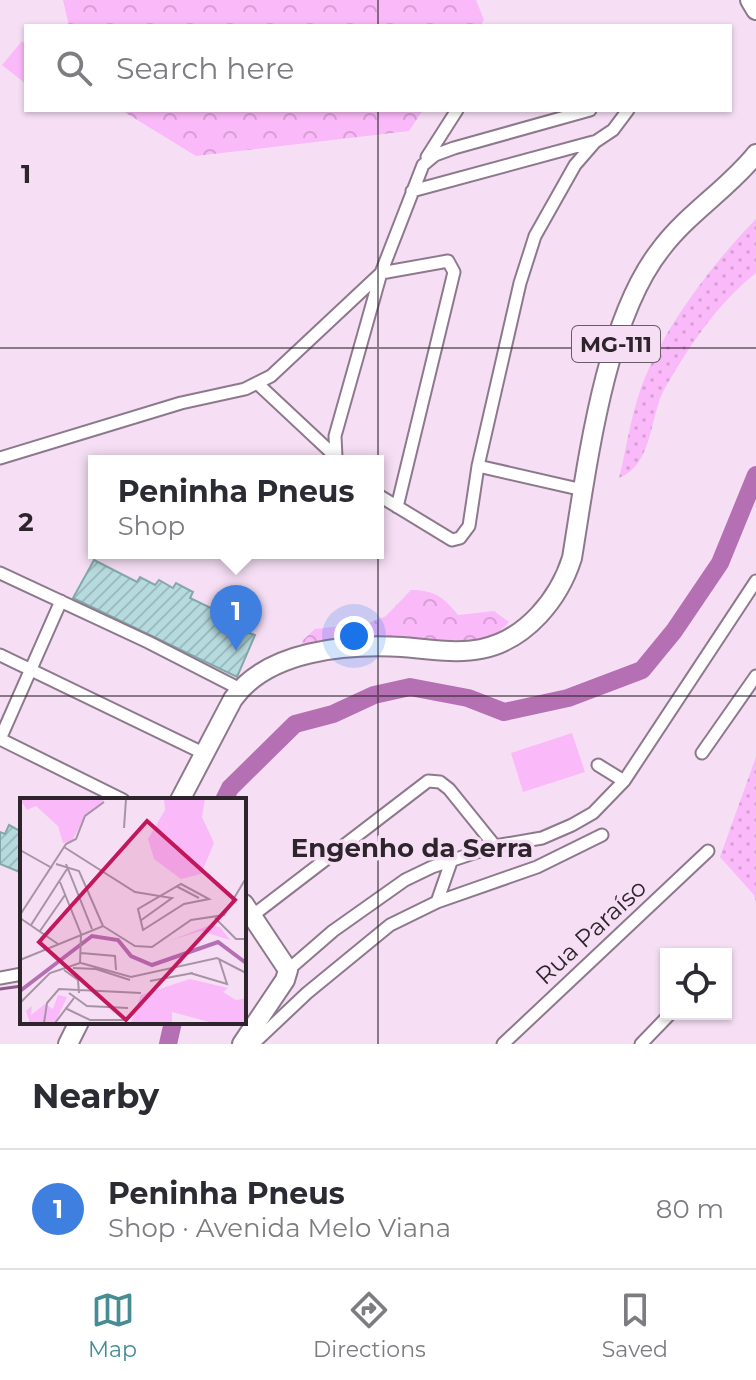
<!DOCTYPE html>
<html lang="en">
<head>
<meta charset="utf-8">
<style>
  :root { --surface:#fff; --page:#f2f2f3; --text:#2b2b33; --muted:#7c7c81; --line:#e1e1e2; --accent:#458c93 }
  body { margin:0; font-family:Montserrat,sans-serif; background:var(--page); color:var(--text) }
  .controls { position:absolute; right:24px; bottom:24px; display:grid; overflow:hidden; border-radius:0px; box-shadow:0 2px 6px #0004 }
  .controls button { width:72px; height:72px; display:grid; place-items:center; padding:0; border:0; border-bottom:2px solid var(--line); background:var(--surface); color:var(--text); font:40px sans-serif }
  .you { position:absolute; left:354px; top:636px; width:28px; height:28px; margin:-20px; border:6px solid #fff; border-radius:50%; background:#1a73e8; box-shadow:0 0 0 12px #1a73e833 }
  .badge { display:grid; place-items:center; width:52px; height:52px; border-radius:50%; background:var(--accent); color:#fff; font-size:26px; font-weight:700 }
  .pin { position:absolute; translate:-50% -66px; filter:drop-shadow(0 2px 4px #0008) }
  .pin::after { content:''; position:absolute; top:42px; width:28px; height:24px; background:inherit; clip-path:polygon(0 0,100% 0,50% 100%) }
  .popup { position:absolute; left:88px; top:455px; width:296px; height:104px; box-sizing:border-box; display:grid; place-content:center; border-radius:0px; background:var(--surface); filter:drop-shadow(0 2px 6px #0005); font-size:26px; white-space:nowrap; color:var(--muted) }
  .popup b { font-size:30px; color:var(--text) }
  .popup::after { content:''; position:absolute; left:50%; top:100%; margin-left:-16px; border:16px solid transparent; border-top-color:var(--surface) }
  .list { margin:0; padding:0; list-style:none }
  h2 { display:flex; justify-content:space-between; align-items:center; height:104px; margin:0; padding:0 32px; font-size:34px }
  h2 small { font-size:26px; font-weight:400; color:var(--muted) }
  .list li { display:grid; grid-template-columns:52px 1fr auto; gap:24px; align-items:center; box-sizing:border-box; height:120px; padding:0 32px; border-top:2px solid var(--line) }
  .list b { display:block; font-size:30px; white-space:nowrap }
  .list p { margin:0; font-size:26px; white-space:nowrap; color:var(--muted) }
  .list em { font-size:26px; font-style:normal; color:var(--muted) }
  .icon { flex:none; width:44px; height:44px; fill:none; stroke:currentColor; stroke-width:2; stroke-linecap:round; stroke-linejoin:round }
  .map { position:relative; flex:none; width:756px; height:1044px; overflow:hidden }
  .search { position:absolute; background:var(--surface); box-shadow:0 2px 6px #0004; left:24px; right:24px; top:24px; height:88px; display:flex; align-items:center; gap:20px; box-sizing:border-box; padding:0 28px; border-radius:0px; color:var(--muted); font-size:30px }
  .sheet { height:224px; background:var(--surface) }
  nav { display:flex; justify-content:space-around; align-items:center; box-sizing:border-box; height:112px; border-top:2px solid var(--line); background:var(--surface); font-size:22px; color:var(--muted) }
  nav a { display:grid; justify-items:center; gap:4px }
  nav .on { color:var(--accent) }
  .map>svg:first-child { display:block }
  .grass { fill:url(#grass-dots) }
  .forest { fill:url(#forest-crowns) }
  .garden { fill:#fab9f8 }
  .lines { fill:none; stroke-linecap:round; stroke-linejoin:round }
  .stream { stroke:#8c598b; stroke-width:3 }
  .river { stroke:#b570b4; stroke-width:18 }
  .building { fill:url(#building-hatch); stroke:#84a7aa; stroke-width:2 }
  .minor-casing { stroke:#8d798c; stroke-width:15 }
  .primary-casing { stroke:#8d798c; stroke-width:22 }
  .minor { stroke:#fff; stroke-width:11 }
  .primary { stroke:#fff; stroke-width:18 }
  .grid { fill:none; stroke:#2d242c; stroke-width:2; stroke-opacity:0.55 }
  .labels { text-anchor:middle; stroke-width:7; stroke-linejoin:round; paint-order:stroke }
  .shield { fill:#f6dff5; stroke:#695c68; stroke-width:2 }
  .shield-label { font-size:22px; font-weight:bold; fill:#2d242c }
  .street-label { font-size:24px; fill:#2d242c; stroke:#f6dff5 }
  .neighbourhood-label { font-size:26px; font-weight:bold; fill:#2d242c; stroke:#f6dff5 }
  .inset-river { fill:none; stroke:#b570b4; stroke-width:4 }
  .inset-road { fill:none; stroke:#a694a5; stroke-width:2 }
  .view { fill:#c2185b; fill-opacity:0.15; stroke:#c2185b; stroke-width:4 }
  .inset-edge { fill:none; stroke:#2d242c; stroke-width:4 }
  .grid-label { font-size:26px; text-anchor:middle; font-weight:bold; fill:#2d242c; stroke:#f6dff5; stroke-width:7; stroke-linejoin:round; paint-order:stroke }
</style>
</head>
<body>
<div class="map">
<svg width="756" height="1044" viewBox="0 0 756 1044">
  <defs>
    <pattern id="grass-dots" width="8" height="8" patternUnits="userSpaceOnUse" patternTransform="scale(2)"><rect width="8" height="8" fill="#fab9f8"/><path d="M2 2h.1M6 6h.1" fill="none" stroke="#d79fd5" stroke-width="1.8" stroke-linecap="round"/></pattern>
    <pattern id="forest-crowns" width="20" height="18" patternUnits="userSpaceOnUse" patternTransform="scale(2)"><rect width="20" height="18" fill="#fab9f8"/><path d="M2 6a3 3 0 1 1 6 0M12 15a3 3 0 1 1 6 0" fill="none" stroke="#d79fd5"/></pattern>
    <pattern id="building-hatch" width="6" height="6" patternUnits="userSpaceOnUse" patternTransform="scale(2)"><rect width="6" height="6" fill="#b6dbde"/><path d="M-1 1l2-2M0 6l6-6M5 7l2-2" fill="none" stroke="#9dbcbf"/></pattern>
  </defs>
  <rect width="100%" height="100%" fill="#f6dff5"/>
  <path class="grass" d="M756,219V273C716,305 690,345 665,388C649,416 654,464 619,478C626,450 630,421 639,394C659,333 712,264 756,219Z
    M756,757V902L754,895L720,857Z"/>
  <path class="forest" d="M63,0H476L484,20L480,26H69Z
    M121,110H423L409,131L196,156Z
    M411,590C434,590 444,597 458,615L494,611L509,622L495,636L477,641L393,639L303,649L302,641L315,629L369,623L386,616Z"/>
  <path class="garden" d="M22,41L26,45V84L2,65Z
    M572,733L585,772L523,792L511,753Z"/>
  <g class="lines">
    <path class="stream" d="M0,989L22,986"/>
    <path class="river" d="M224,800L230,788L295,724L333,714L374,695L410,687L468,698L504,712L568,698L642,670L674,631L720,563L756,475
      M168,1044L173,1022"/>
  </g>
  <path class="building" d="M94,560L137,582L140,577L155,585L159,580L173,588L176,583L193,592L190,598L221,613L224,609L239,617L234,628L255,635L237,677L73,598Z
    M9,825L22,832V873L0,864V832L5,834Z"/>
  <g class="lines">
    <g class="minor-casing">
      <path id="minor" d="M427,157L457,110
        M412,191L593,142
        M259,385L336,457
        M0,458L181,403L245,389L271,376L381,273L448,261L454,272L397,507
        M338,461L336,457L335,436L381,273L423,165L435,155L454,148L590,110
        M478,466L583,490
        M378,495L452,540L460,538L469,526L478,466L520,283L535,236L575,165L595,142L613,130L628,110
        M0,573L148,642L240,689
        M0,655L203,753
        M0,739L61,601
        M0,739L123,800
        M702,753L756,676
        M598,765L624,781
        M437,902L451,862
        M252,916L428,781L440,782L449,789L495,846
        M288,970L333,931L405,880L432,867L495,846L542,838L572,825L593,813L624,781L756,581
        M0,978L22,974
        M253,1044L307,993L390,925L437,902L537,867L602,835
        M503,1044L708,851
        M641,1044L670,1014"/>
    </g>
    <g class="primary-casing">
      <path id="primary" d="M750,0L756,10
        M180,800L233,699C268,650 346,644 402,647C427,649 456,654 481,649C526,640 559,599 572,558C587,467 604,321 661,249C688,213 728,189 756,154
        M68,1044L79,1022
        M242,1044L285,980L288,970L244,904"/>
    </g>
    <use href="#minor" class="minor"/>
    <use href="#primary" class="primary"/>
  </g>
  <path class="grid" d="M378,0V26M378,110V1044M0,348H756M0,696H756"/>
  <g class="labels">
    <rect class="shield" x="572" y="326" width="88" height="36" rx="6"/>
    <g class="shield-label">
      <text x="616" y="352">MG-111</text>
    </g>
    <g class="street-label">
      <text transform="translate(591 932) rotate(-43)" y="8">Rua Paraíso</text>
    </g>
    <g class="neighbourhood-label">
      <text x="412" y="857">Engenho da Serra</text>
    </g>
  </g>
  <g transform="translate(20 798)">
    <rect width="226" height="226" fill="#f6dff5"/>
    <path d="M190,127L200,129L210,142L181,133L149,143ZM170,181L208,190L203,194L216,202L226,200L224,225H193L152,214V225H86H111L121,197ZM38,197L47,199L35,225H10L6,213L12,208L11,217L25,206L33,211Z" fill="#fab9f8"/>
    <path d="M0,1H83L84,4L65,18L52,43L43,45L38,28L16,8L7,12ZM144,1H185L182,19L194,45L181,76L161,81L134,61L128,41L145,12Z" fill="#fab9f8"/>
    <path class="inset-river" d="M0,193L72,138L98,142L111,158L132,167L198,144L226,165"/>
    <path class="inset-road" d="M104,30L106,1M44,49L115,94L152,100L120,123M0,52L32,70M36,66L59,73L83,128M46,66L72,131M40,84L61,136M161,86L189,101L164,106L123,132L118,111ZM156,88L179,100M0,117L46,46L56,41L65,18L84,4M0,120L38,146M195,120L216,141H226M11,127L47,71M20,133L45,97M61,155L95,158L96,172M0,162L83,128L115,148L132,149L171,122L204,117L226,80M61,165L111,179L197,160L226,175M53,170L76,171L110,182M44,172L58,182L59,195M170,175L207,186L199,161M130,183L173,175M49,195L67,208L108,210M0,205L30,175L60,165L61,136M45,210L70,222H104M24,225L27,205L39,191L121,195M35,225L54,200"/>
    <path class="view" d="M127,23L215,102L106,222L19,144Z"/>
    <rect width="226" height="226" class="inset-edge"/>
  </g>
  <g class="grid-label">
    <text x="26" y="183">1</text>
    <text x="26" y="531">2</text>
  </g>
</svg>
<div class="controls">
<button><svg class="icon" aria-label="locate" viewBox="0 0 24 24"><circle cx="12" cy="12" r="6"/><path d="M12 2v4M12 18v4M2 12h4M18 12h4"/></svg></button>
</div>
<div class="you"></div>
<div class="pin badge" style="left:236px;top:651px;background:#3f7fe0">1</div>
<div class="popup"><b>Peninha Pneus</b>Shop</div>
<div class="search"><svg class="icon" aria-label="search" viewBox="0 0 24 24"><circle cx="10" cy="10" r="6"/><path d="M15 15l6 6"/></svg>Search here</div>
</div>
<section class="sheet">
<h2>Nearby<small></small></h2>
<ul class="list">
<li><span class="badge" style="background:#3f7fe0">1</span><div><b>Peninha Pneus</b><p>Shop · Avenida Melo Viana</p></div><em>80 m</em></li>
</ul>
</section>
<nav>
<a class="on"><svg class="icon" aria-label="map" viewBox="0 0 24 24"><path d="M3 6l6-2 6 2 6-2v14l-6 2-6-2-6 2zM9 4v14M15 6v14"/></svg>Map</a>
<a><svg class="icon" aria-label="directions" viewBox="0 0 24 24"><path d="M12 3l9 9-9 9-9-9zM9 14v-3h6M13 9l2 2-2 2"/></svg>Directions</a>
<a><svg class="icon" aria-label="saved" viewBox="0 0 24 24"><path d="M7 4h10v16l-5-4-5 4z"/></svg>Saved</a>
</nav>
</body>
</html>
